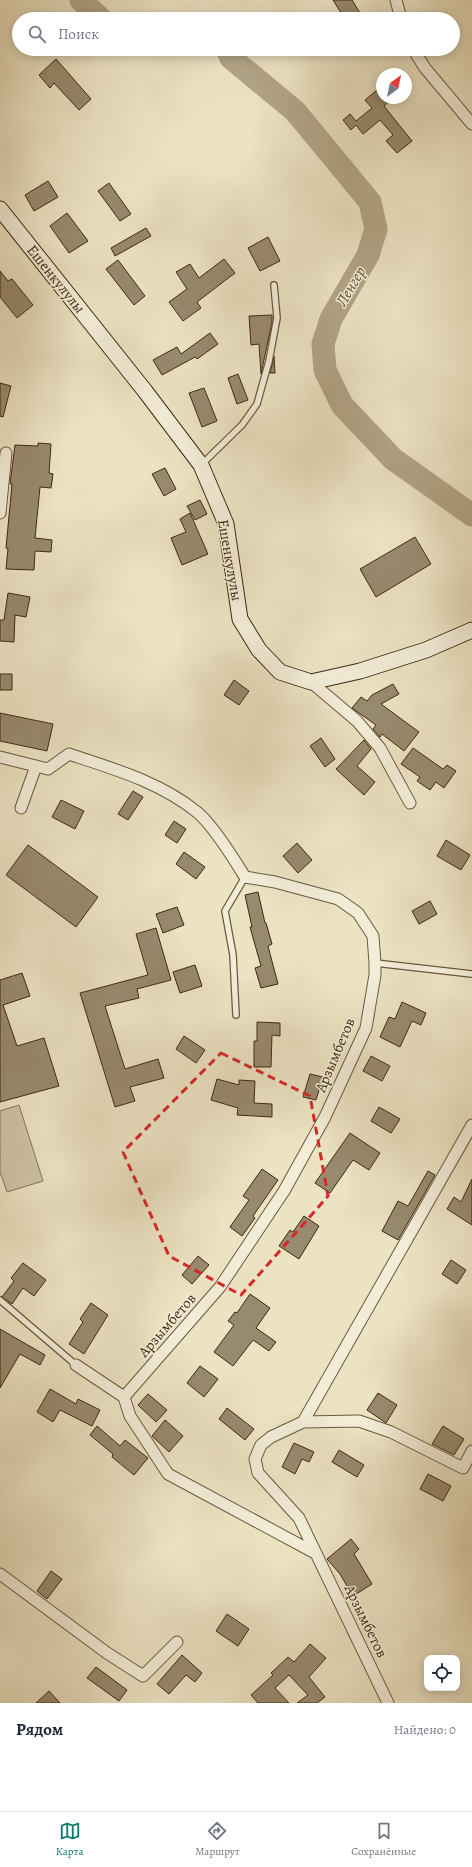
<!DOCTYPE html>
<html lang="ru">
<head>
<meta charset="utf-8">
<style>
  :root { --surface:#fff; --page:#f2f2f3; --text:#1f2937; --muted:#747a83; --line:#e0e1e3; --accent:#0f766e }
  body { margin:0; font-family:Alegreya,serif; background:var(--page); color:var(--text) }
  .controls { position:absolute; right:12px; bottom:12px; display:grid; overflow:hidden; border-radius:8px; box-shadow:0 2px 10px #0003 }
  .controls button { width:36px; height:36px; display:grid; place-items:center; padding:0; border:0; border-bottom:1px solid var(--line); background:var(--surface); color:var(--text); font:20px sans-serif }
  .compass { position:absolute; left:376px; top:68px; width:36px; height:36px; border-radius:50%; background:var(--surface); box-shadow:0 2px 10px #0003; rotate:33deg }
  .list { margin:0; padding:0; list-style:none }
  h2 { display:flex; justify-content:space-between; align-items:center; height:52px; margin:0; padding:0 16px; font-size:17px }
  h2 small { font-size:13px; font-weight:400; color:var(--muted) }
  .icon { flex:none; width:22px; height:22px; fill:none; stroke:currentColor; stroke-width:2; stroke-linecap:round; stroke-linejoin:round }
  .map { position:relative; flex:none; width:472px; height:1703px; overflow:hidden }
  .search { position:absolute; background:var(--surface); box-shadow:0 2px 10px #0003; left:12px; right:12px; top:12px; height:44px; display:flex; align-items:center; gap:10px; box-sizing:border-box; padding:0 14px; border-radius:22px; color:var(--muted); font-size:15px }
  .sheet { height:108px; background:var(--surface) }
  nav { display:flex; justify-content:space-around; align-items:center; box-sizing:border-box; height:56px; border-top:1px solid var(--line); background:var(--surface); font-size:11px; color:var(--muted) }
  nav a { display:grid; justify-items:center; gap:2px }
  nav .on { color:var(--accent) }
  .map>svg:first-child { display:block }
  .green { fill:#cec4a5; stroke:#86775b }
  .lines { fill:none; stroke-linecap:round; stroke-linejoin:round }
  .river { stroke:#b1a486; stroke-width:23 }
  .building { fill:#988a6e; stroke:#3e2a11 }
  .lane-casing { stroke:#6a583e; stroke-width:8 }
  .street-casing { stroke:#6a583e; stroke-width:13 }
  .secondary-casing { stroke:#3e2a11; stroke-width:17 }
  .lane { stroke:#f3edd8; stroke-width:5.5 }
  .street { stroke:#f3edd8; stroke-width:11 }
  .secondary { stroke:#f3edd8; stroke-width:15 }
  .marked { fill:none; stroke:#d62828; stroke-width:3; stroke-dasharray:8 5; stroke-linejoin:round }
  .labels { text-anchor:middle; stroke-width:3; stroke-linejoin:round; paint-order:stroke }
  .street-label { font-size:15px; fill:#3e2a11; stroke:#f3edd8 }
  .water-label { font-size:16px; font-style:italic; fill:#604f34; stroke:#f3edd8 }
</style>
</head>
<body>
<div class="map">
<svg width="472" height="1703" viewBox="0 0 472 1703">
  <rect width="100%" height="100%" fill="#ece3c3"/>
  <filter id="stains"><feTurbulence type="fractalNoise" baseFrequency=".005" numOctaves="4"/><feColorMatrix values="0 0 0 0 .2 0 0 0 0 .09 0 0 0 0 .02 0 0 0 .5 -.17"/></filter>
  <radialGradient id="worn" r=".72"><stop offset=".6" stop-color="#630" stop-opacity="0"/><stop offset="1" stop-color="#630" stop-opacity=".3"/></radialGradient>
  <path class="green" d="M19,1105L43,1181L7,1192L0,1172V1111Z"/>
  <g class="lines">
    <path class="river" d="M81,0L101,19
      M227,49L231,58L295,111L370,202L376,229L368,255L331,319L323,344L325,370L342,405L393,459L472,515"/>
  </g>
  <path class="building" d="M333,0H352L360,13L350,19H345Z
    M56,59L91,99L79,110L54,83L50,88L39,75Z
    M382,86V98H393L384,106L412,141L397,153L386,141L393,135L380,120L363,134L356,125L351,130L343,120L350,114L356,121L372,108L365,100Z
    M48,181L58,197L34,211L25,195Z
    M109,183L131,214L120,221L98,191Z
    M67,213L88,241L69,253L50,226Z
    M146,228L151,236L115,256L111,248Z
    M268,237L280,261L260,271L248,248Z
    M224,259L235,273L197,302L201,308L183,321L169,302L187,289L176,272L190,264L199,278Z
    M118,260L145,296L134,305L106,269Z
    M0,271L8,281L12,279L33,305L17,318L0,297Z
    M272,315V322L261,374L259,344L251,345L249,316Z
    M210,333L218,344L197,359L195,357L162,375L153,360L177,347L181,354Z
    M274,356L275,373H270L273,362Z
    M238,374L248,400L237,404L228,378Z
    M0,383L11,386L3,417L0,416Z
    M204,388L217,421L202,427L189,393Z
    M38,443L51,444L49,473L53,474L51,488L40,487L35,538L52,540L51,552L35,551L34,570L6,569L8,549L6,548L12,484H10L15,445L38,446Z
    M165,468L176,489L164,496L152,474Z
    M200,500L207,514L195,520L187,506Z
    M190,513L208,554L182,565L171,538L186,532L180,519Z
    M415,537L431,564L376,597L360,569Z
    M8,593L30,597L26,617L15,615L14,642L0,641V620H4Z
    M0,674H12V690H0Z
    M234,680L249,691L239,705L224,695Z
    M393,684L399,694L381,704L419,732L404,751L382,734L380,737L373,729L376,725L352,708L361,697L367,701L372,695Z
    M0,713L53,724L47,751L0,741Z
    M321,738L335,759L325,767L310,746Z
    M364,740L371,749L357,766L375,782L364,795L336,769Z
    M413,748L443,769L447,765L456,771L444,788L436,782L430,790L417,781L420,777L401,764Z
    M133,791L143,797L128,820L118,814Z
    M61,800L84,811L75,829L52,817Z
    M174,821L186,829L177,843L165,835Z
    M446,840L470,855L461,870L437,856Z
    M297,843L312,860L298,873L283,856Z
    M28,845L98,897L76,927L6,875Z
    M184,852L205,867L196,879L176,864Z
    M258,892L265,923H266L272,944L268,946L278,984L261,988L255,968L261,966L250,927H252L245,895Z
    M430,901L437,914L419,924L412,911Z
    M177,907L184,925L163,933L156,914Z
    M156,928L171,980L137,989L139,998L105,1006L125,1069L158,1059L164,1078L130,1087L135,1101L115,1107L80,993L148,975L136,934Z
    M195,965L202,986L180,993L173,972Z
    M22,973L30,996L3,1005L17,1046L44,1038L59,1086L0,1102V980Z
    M402,1002L426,1013L421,1025L412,1021L400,1047L380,1037L389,1017L395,1019Z
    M257,1022L280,1023V1036L272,1035L271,1067H254V1041H257Z
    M184,1036L205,1050L196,1063L176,1049Z
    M371,1056L390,1066L382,1081L363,1071Z
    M310,1074L323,1077L316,1100L303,1097Z
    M217,1079L239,1085V1080L255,1081L254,1103L272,1104V1117L237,1115L238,1108L211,1100Z
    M379,1107L400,1119L391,1133L371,1121Z
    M350,1133L380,1153L369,1170L353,1160L330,1193L315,1183Z
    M262,1169L278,1180L253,1216L255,1218L242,1236L230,1227L249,1200L243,1196Z
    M428,1171L435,1175L398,1240L382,1231L398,1201L408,1206Z
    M472,1179V1225L447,1209L454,1197L461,1202Z
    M304,1216L319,1226L299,1259L279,1246L290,1230L293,1232Z
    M198,1256L209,1265L192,1284L182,1275Z
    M451,1260L466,1270L457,1284L442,1274Z
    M23,1263L46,1280L34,1296L23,1288L12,1304L2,1297L14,1281L11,1278Z
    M250,1294L270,1308L256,1328L276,1342L269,1351L253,1340L233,1366L214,1352L234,1325L228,1321L235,1312L237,1313Z
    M91,1303L108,1315L84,1354L69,1344L83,1322L80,1319Z
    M0,1329L45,1355L40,1365L20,1354L0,1388Z
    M200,1366L218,1379L204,1397L187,1383Z
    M50,1389L76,1404L78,1399L100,1410L92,1426L60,1410L53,1422L37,1412Z
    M378,1393L397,1405L386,1423L367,1410Z
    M148,1394L167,1410L156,1422L138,1405Z
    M227,1408L254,1429L245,1440L219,1419Z
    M165,1420L183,1436L169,1452L152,1436Z
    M97,1426L120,1446L125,1440L148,1458L134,1475L112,1457L113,1454L90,1435Z
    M443,1426L464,1439L454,1455L432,1444Z
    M294,1443L314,1452L309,1462L302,1459L295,1474L282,1467Z
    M339,1450L364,1465L357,1477L332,1462Z
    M428,1474L451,1486L443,1501L420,1489Z
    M351,1539L359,1549L354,1554L372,1584L353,1596L340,1574L327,1559Z
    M51,1571L62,1579L47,1599L37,1591Z
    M227,1614L249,1629L238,1646L216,1631Z
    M310,1644L326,1658L309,1677L325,1697L317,1703H297L308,1695L289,1675L275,1688L289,1703H258L251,1695L273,1675L271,1673L288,1657L294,1662Z
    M182,1655L202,1673L195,1682L186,1675L169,1694L157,1684Z
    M96,1667L127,1690L119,1701L87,1678Z
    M49,1691L60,1703H36Z"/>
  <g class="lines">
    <g class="lane-casing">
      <path id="lane" d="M201,465L242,425L257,404L269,361L277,318L274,285
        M375,963L472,974
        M236,1015L233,955L225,911L245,877
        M0,1300L76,1365"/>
    </g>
    <g class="street-casing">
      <path id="street" d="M396,0L401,19
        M413,49L425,68L472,124
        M0,513L6,453
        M311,682L357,721L380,748L410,803
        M0,757L48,769L69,754C114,769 160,782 197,812C213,825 234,859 245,877L275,882L338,899L358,913L373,936L375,963V975L366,1028L325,1117L284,1191L220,1287L124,1397
        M21,808L36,766
        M76,1365L124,1397L130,1416L168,1474L315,1553
        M303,1422L472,1125
        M0,1574L107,1653L143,1676L177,1642
        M388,1703L299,1518L258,1473L255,1459L261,1445L271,1437L303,1422L359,1421L391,1432L463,1468L472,1451"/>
    </g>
    <g class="secondary-casing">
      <path id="secondary" d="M0,209L145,391L201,465L226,524L240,619L259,650L280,672L311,682L360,671L426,650L472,630"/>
    </g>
    <use href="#lane" class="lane"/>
    <use href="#street" class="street"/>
    <use href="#secondary" class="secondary"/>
  </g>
  <path class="marked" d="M221,1053L310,1096L328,1196L241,1295L169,1256L123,1152Z"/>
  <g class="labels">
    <g class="street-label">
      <text transform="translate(56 279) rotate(51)" y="5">Ешенкулулы</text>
      <text transform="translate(230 560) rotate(80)" y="5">Ешенкулулы</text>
      <text transform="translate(335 1055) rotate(-67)" y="5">Арзымбетов</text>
      <text transform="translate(167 1325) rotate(-49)" y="5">Арзымбетов</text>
      <text transform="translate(366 1621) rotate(64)" y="5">Арзымбетов</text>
    </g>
    <g class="water-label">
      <text transform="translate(350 286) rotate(-60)" y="6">Ленгер</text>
    </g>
  </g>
  <rect width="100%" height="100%" filter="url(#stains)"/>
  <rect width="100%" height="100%" fill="url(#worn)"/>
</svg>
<div class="controls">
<button><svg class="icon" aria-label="locate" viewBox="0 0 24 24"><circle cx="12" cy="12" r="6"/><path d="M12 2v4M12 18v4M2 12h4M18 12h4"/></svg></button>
</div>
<svg class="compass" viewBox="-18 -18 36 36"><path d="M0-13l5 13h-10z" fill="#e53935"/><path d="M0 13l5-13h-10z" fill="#747a83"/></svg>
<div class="search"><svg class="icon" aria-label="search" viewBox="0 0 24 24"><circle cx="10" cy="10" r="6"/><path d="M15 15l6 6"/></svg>Поиск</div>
</div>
<section class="sheet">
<h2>Рядом<small>Найдено: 0</small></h2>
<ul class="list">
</ul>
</section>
<nav>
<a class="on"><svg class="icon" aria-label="map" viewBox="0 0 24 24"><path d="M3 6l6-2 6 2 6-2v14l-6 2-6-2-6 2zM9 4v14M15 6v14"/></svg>Карта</a>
<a><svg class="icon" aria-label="directions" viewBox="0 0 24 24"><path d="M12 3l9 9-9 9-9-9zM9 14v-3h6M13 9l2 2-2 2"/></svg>Маршрут</a>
<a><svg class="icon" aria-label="saved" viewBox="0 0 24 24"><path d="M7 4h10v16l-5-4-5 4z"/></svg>Сохранённые</a>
</nav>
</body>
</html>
